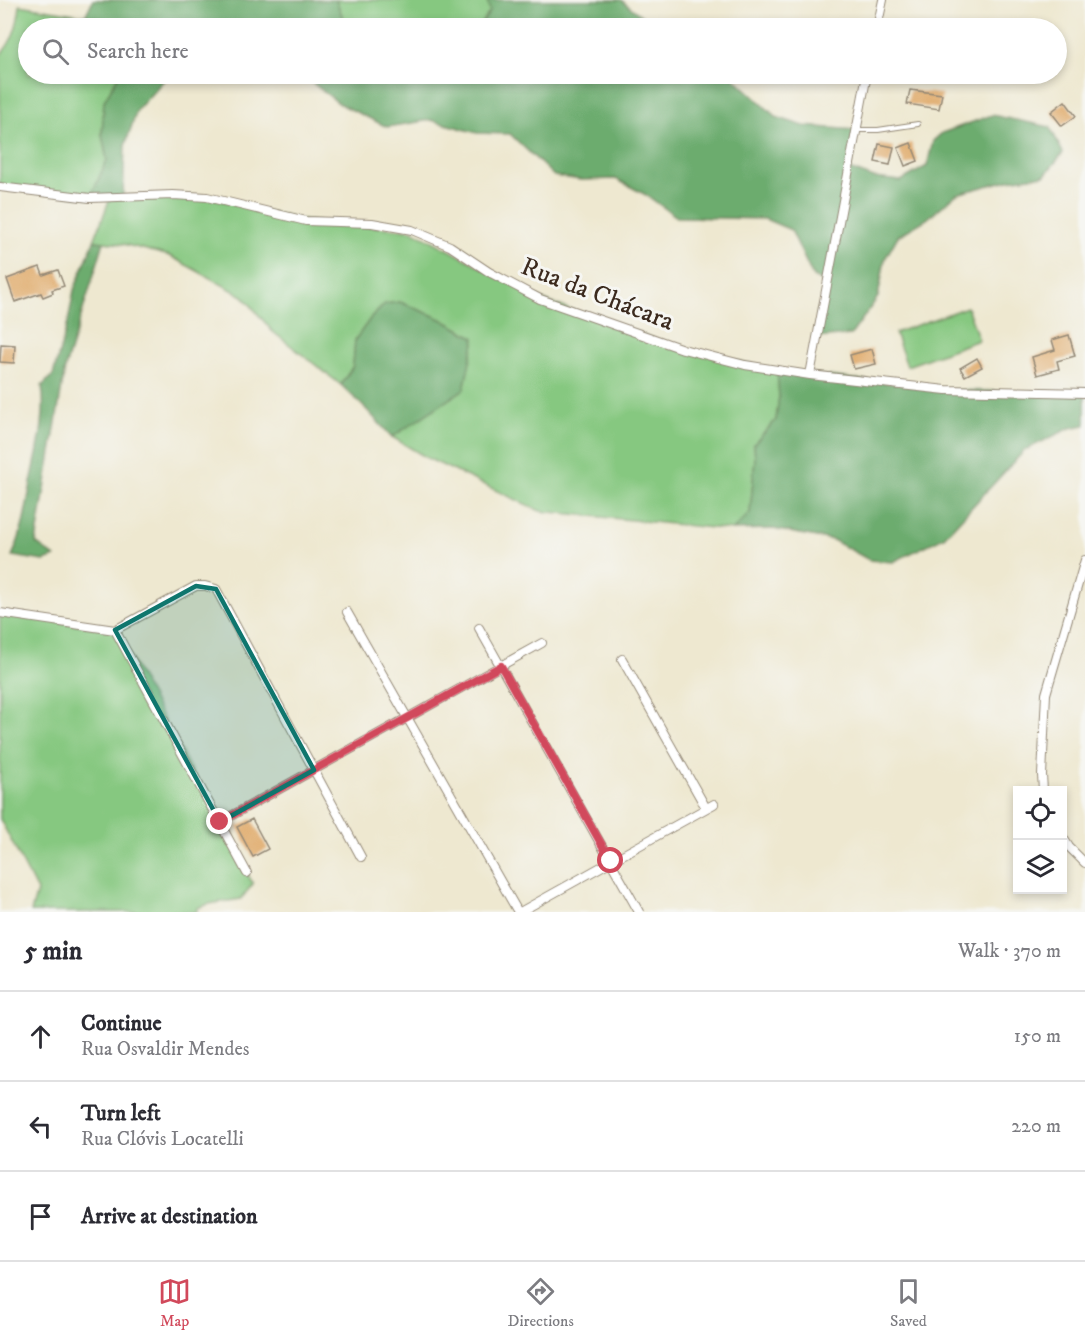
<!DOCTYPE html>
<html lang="en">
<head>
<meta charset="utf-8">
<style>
  :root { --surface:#fff; --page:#f2f2f3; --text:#2b2b33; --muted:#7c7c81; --line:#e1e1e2; --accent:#d1495b }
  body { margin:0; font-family:"IM FELL DW Pica",serif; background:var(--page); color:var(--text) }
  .controls { position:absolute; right:18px; bottom:18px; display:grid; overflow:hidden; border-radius:0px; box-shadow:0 3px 9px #0003 }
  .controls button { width:54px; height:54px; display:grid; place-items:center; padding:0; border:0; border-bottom:2px solid var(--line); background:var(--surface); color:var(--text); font:30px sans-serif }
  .stop { position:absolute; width:18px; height:18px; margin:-14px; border:4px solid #d1495b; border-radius:50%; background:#fff }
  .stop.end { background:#d1495b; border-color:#fff; box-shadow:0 2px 6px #0008 }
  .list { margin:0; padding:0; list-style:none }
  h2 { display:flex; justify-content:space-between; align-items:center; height:78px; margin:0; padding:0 24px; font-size:26px }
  h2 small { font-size:20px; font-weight:400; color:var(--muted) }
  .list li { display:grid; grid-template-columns:39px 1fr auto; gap:18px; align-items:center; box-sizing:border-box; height:90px; padding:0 24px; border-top:2px solid var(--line) }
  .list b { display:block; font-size:22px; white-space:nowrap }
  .list p { margin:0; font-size:20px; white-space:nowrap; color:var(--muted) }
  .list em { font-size:20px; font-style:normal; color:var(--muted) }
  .icon { flex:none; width:33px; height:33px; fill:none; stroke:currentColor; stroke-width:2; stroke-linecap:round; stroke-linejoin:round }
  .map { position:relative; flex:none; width:1085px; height:912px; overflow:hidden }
  .search { position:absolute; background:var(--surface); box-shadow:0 3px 9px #0003; left:18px; right:18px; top:18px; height:66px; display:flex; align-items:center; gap:15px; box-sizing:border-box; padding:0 21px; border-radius:33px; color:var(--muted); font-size:22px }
  .sheet { height:348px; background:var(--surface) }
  nav { display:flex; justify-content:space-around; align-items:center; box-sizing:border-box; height:84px; border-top:2px solid var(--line); background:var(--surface); font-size:16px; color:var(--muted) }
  nav a { display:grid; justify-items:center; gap:3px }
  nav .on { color:var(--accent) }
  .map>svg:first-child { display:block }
  .green { fill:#86c880; stroke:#60794f; stroke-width:1.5 }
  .forest { fill:#6cac6e; stroke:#546b46; stroke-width:1.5 }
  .building { fill:#dfa765 }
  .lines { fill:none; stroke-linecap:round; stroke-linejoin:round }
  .lane-casing { stroke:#948977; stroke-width:6 }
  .street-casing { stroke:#948977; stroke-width:10 }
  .lane { stroke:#fff; stroke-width:4 }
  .street { stroke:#fff; stroke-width:8 }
  .route { stroke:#d1495b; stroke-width:8 }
  .marked { fill:#0f766e; fill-opacity:0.2; stroke:#0f766e; stroke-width:4.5; stroke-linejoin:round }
  .labels { text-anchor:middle; stroke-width:6; stroke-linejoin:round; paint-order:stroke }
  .street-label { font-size:26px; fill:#3b2a1e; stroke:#f6f6f2 }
</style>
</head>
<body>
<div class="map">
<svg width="1085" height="912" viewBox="0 0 1085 912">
  <rect width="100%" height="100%" fill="#f6f6f2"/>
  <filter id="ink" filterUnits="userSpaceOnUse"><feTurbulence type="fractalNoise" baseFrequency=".0167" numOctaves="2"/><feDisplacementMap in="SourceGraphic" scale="12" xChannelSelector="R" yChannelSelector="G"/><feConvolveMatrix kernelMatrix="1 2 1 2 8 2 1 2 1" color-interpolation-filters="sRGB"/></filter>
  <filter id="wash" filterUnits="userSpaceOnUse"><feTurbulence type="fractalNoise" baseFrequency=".008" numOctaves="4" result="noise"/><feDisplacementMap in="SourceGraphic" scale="24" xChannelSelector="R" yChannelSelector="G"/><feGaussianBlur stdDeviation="1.35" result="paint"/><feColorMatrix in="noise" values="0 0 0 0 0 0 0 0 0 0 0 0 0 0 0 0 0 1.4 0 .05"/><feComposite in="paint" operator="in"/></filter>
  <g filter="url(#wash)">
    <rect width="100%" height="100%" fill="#eee8d0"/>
    <path class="green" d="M336,0H487L490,11L479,28H351L345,23Z
      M20,5L116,21L117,28H28V74H117V79L104,101L102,135L107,160L90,198L0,187V55C13,42 18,24 20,5Z
      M207,197L306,221L412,230L540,299L683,349L777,370L779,396L776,420L754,444L755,459L750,514L733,530L540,511L427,458L392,437L464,389L475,338L441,319L400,302L385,304L370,319L355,340L353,366L341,385L272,331L243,296L170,256L123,244L94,241L110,198Z
      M967,307L979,340L907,366L895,333Z
      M0,613L115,630L253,884L241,899L209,904L197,908V912H31L37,891L0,819Z"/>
    <path class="forest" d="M93,0H336L345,23L351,28H117L116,21L85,16Z
      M487,0H621L651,23L665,28H479L490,11Z
      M117,74H166L165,79L137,110L125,146L123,197L90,198L107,160L102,135L104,101L117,79Z
      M301,74H730L776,117L804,126L856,130L849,169L874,178L901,181L927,166L933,141L942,133L992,115L1050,127L1063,153L1045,175L1008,180L957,194L927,219L898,236L885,259L878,297L851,335L816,338L827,284L813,277L791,230L765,219L677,217L646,195L616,179L581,180L554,176L510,134L477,133L431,120L387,127L340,104Z
      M94,241L104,242L65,368L36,543L55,557L44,561L12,556C23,533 26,508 31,483C37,452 47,417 42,386L53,375L68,322L74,290Z
      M400,302L441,319L475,338L464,389L392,437L366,409L341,385L353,366L355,340L370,319L385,304Z
      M777,370L946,390L1085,393V425L1070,428L1025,450L944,537L893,562L869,560L833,540L773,529L733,530L750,513L755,459L754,444L776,420L779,396Z"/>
    <g id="blocks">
      <path class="building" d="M910,90L942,94L939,109L907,104Z
        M1065,101L1076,116L1062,126L1051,112Z
        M911,143L918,161L905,166L898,148Z
        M879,144L894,147L890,165L875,162Z
        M40,267L43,275L58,270L64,286L52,290L53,293L43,297L41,293L15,302L7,279Z
        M1069,335L1075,356L1057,361L1059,369L1037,375L1032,357L1055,350L1052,340Z
        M1,344L15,345L14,363L0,362Z
        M872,349L876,364L854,369L850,355Z
        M977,358L982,367L965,376L960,368Z
        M252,819L268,849L253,857L237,827Z"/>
    </g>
  </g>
  <g filter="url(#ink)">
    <use href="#blocks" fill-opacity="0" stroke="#948977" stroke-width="1.5"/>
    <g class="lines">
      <g class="lane-casing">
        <path id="lane" d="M856,130H878L918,124"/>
      </g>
      <g class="street-casing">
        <path id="street" d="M877,28L883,0
          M0,187L90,198L173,195L207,197L306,221L372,223L412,230L450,246L489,272L540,299L683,349L745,365L810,375L946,390L1085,393
          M810,375L867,74
          M347,612L518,912
          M0,613L115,630
          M479,628L639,912
          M115,630L196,586H205L216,589L361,857
          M115,630L247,873
          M622,659L706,808
          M1043,790L1042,775L1046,694L1085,560
          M220,822L542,643
          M1062,836L1069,847L1085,863
          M520,912L714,804"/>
      </g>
      <use href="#lane" class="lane"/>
      <use href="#street" class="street"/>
    </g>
  </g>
  <g class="lines" filter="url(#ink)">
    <path class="route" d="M220,822L501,666L611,861"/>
  </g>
  <path class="marked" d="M196,586L216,589L314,770L220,822L115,630Z"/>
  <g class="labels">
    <g class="street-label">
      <text transform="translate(598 293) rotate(21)" y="9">Rua da Chácara</text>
    </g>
  </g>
</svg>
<div class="controls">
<button><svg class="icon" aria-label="locate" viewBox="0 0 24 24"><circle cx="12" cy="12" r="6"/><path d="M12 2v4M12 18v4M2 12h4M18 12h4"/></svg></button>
<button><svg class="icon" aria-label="layers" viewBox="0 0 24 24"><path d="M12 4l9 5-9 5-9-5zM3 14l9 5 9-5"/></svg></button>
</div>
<div class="stop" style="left:611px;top:861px"></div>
<div class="stop end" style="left:220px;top:822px"></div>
<div class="search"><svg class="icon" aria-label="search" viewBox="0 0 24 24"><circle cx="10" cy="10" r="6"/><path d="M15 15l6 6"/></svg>Search here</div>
</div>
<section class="sheet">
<h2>5 min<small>Walk · 370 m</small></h2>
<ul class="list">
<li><svg class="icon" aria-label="ahead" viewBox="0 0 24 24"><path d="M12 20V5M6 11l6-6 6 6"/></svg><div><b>Continue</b><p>Rua Osvaldir Mendes</p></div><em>150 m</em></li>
<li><svg class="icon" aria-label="left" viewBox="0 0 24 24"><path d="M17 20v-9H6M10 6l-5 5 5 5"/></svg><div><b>Turn left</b><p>Rua Clóvis Locatelli</p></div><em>220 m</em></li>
<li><svg class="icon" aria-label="arrive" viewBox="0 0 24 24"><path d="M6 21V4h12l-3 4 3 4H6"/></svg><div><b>Arrive at destination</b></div></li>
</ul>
</section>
<nav>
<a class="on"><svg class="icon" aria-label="map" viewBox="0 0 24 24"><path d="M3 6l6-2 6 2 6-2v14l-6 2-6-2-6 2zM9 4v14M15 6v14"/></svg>Map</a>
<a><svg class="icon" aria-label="directions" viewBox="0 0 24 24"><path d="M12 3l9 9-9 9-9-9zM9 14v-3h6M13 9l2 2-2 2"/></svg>Directions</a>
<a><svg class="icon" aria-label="saved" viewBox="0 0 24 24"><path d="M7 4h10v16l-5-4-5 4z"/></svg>Saved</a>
</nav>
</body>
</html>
